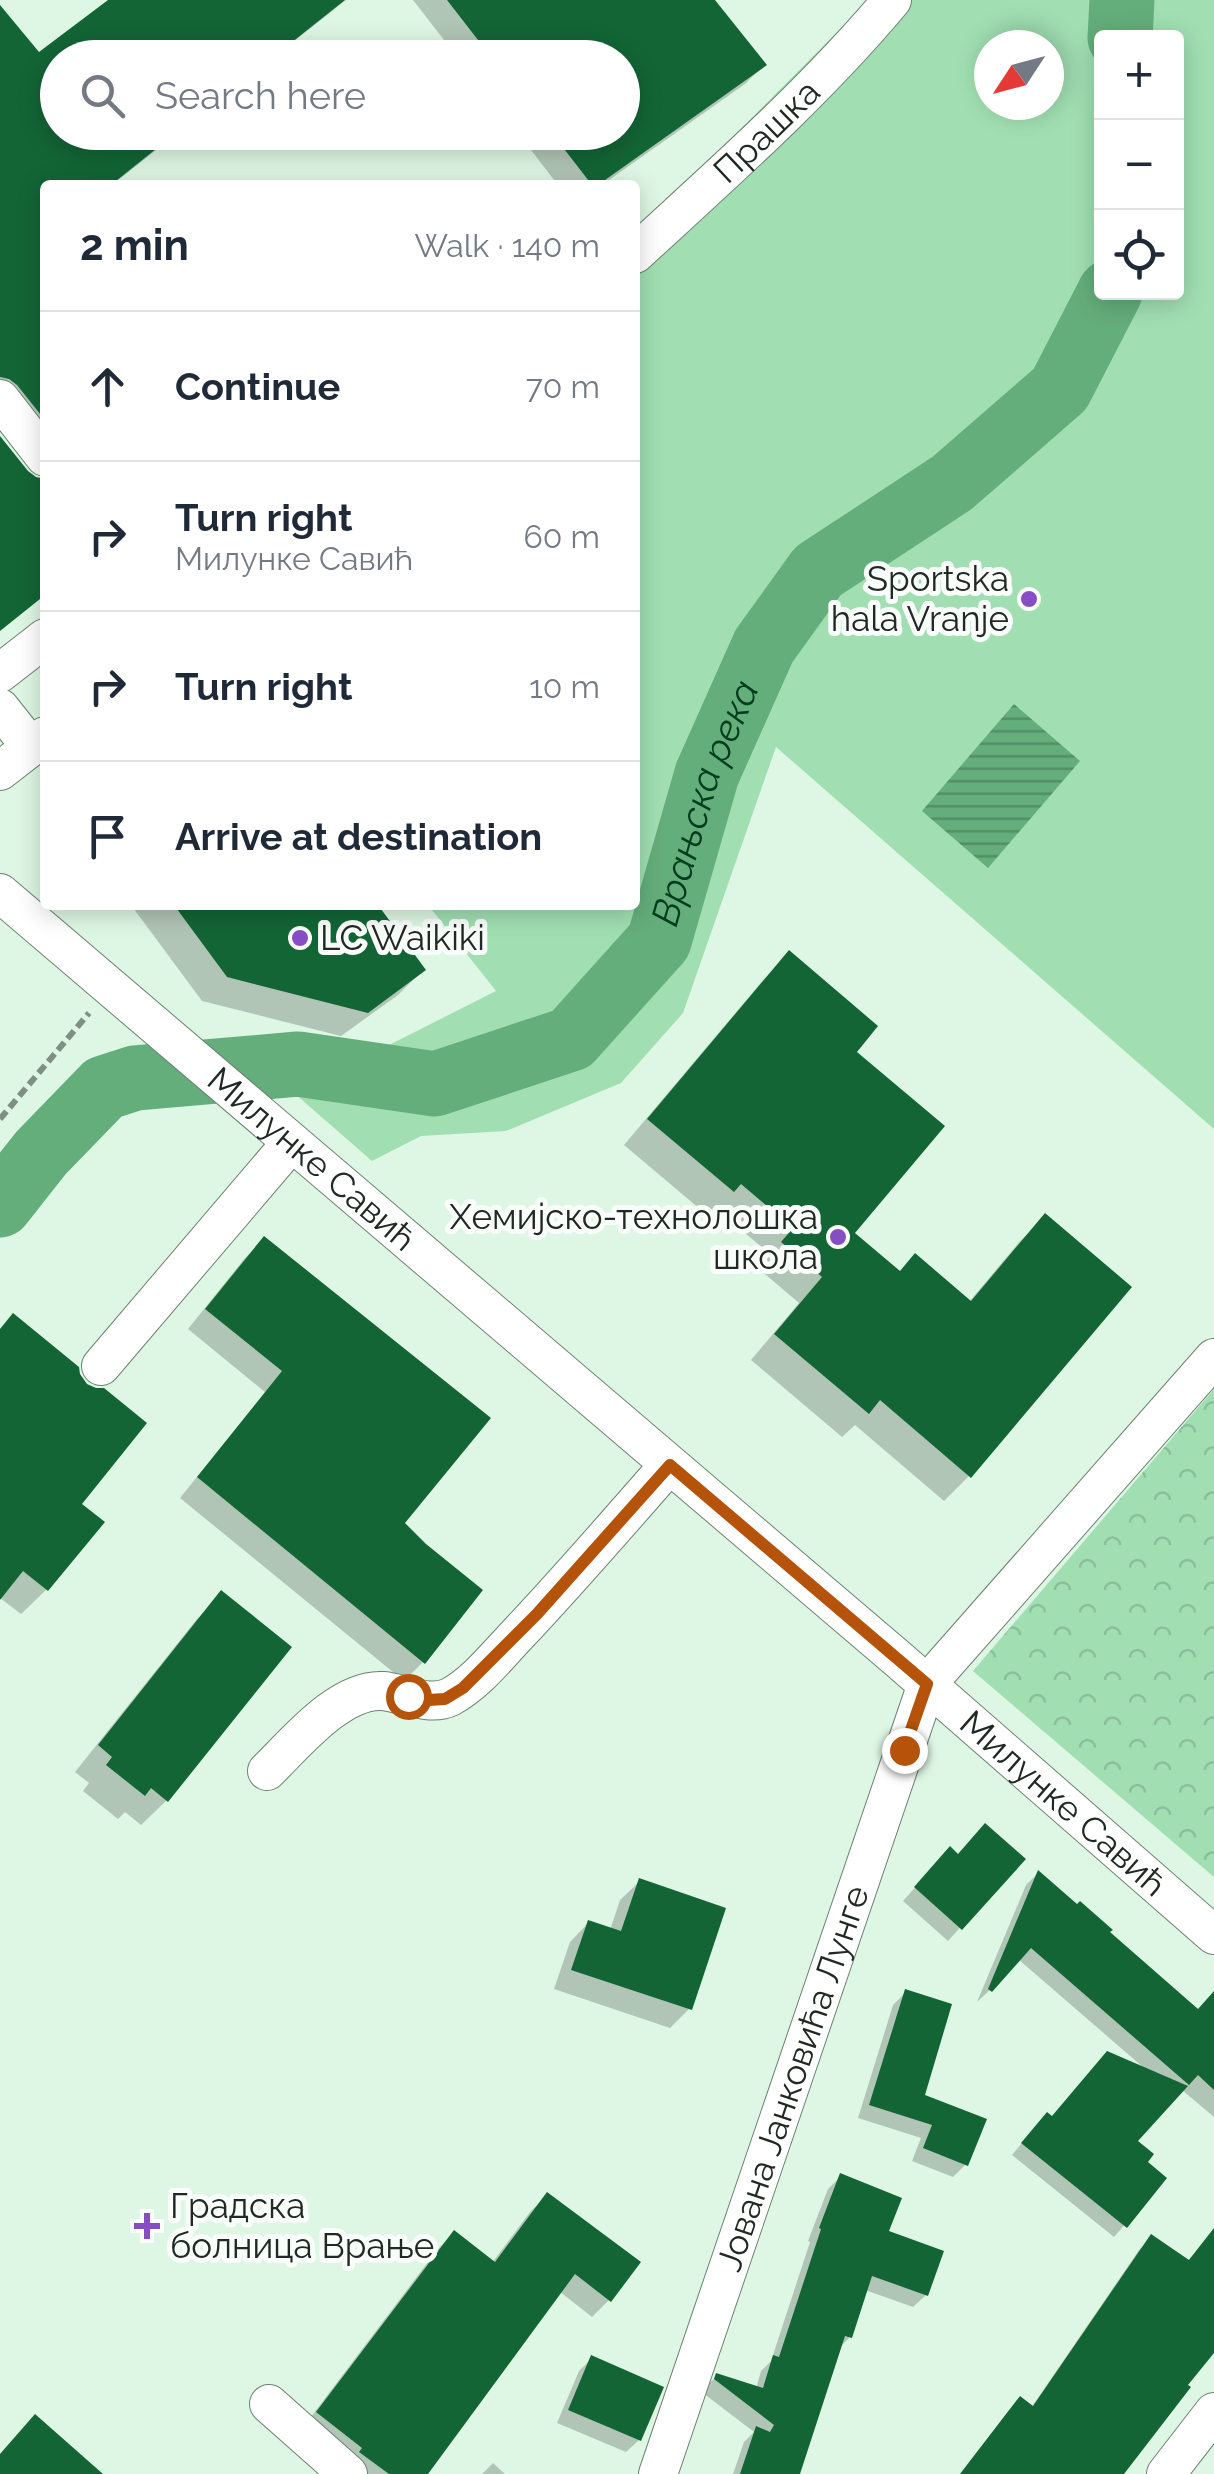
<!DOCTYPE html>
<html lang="en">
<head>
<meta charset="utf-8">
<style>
  :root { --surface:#fff; --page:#f2f2f3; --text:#1f2937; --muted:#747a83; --line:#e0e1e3 }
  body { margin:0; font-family:Raleway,sans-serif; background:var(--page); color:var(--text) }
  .controls { position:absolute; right:30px; top:30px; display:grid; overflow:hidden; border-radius:10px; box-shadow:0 5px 25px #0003 }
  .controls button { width:90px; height:90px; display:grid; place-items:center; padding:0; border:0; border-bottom:2px solid var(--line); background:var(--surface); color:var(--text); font:50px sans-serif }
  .compass { position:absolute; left:974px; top:30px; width:90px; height:90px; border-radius:50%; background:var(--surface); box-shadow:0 5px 25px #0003; rotate:234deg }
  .stop { position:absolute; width:30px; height:30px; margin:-22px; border:8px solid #b45309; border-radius:50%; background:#fff }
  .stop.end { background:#b45309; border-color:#fff; box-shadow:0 2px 10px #0008 }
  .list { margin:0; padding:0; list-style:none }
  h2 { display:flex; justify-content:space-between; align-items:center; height:130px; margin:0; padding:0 40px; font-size:42px }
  h2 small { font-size:32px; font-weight:400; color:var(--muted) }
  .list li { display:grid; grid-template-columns:65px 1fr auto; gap:30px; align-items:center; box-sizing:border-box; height:150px; padding:0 40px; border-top:2px solid var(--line) }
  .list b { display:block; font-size:38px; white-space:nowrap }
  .list p { margin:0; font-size:32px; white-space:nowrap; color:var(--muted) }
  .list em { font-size:32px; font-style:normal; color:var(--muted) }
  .icon { flex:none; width:55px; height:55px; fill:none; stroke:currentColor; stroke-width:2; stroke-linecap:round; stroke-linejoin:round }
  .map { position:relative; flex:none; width:1214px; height:2474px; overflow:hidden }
  .search { position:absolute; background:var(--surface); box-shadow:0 5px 25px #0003; left:40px; top:40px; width:600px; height:110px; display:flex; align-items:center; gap:25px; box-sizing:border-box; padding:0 35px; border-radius:55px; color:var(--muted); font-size:38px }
  .panel { position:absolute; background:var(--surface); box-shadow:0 5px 25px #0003; left:40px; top:180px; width:600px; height:730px; border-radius:10px }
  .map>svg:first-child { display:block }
  .green { fill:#a1dfb2; fill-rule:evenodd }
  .park { fill:url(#park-crowns) }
  .water { fill:url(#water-rules) }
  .shadow { fill:#0003 }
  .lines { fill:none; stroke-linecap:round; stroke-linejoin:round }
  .river { stroke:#64ae7b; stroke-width:65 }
  .building { fill:#136536 }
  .minor-casing { stroke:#6c8272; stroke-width:40 }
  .path { stroke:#7f9083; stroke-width:6; stroke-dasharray:10 5; stroke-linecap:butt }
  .minor { stroke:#fff; stroke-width:38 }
  .route { stroke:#b45309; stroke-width:12 }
  .poi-dot { fill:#864ec5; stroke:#fafefb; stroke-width:4 }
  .labels { text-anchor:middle; stroke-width:10; stroke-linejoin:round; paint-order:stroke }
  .street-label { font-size:35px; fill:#202923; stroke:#fafefb }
  .poi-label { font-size:35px; fill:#202923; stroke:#fafefb; text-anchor:end }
  .water-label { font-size:38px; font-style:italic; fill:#003d1c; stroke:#fafefb }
</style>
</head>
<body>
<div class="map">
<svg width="1214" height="2474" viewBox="0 0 1214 2474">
  <defs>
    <pattern id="park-crowns" width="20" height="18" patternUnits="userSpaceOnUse" patternTransform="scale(2.5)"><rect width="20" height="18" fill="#a1dfb2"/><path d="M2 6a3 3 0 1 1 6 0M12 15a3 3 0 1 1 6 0" fill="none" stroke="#8abf99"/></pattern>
    <pattern id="water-rules" width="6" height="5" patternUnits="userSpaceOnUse" patternTransform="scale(2.5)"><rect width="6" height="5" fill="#64ae7b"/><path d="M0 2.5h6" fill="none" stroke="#528e64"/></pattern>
  </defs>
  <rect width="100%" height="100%" fill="#def7e4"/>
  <path class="green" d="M869,0H1214V1129L776,747L683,1013L621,1083L506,1131L421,1136L372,1161L294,1093L496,991L428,905H635V235ZM1102,38H1176V292H1102ZM989,45H1049V105H989Z"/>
  <path class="park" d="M1214,1389V1877L973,1671Z"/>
  <path class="water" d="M1014,704L1080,761L988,868L922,811Z"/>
  <path class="shadow" d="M112,0H346L273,58H58V132H179L112,185H45V465L0,406V9L39,56Z
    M413,0H712L764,65L745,84L602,185H558L517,132H622V58H458Z
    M131,905H375L423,970L398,995L341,1036L202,1001Z
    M789,954L853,1052L851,1233L899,1273L969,1302L1020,1241L1045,1217L969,1476L944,1501L855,1425L842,1437L751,1360L799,1303L758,1268L770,1254L715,1208L707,1215L624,1145L764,979Z
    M264,1239L402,1523L423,1662L404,1681L180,1498L265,1392L188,1329L245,1258Z
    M0,1329L78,1504L101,1522L46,1590L21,1614L0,1598Z
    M222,1594L289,1648L166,1801L141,1825L125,1812L118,1819L83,1791L89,1783L75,1772L197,1619Z
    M958,1856L1022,1859L948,1941L903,1901L938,1862Z
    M1038,1873L1198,2012L1214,2013V2117L1182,2090L1134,2142L1144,2162L1164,2179L1114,2237L1012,2155L1036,2126L1144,2068L1018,1959L990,1990L977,2002L1026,1885Z
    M640,1881L689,2009L670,2028L554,1989L570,1942L589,1922L610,1930L620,1900Z
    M906,1992L922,2096L966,2164L953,2177L912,2161L921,2138L858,2118L893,2005Z
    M841,2176L886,2232L926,2295L913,2307L865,2290L850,2337L838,2349L797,2474H733L744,2442L754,2432L703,2393L704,2388L717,2376L756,2389L761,2371L771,2361L810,2242L808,2241L828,2189Z
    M547,2195L609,2300L592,2317L559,2291L425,2474H350L301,2430L437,2250L454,2233L492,2263L530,2212Z
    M1214,2229V2349L1121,2474H960L1008,2412L1020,2399L1031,2408L1139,2250L1152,2237L1187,2262Z
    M592,2358L639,2440L626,2452L557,2423L579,2371Z
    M493,2463L505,2474H482Z"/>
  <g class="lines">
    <g class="river">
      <path d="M1120,38L1122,0"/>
      <path id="s1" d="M0,1205L41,1153L104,1088L135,1078L298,1064L435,1084L571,1039L659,941L707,774L764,646L818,571L952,483L1060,389L1110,292"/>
    </g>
  </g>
  <path class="building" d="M108,0H345L272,58H58V132H177L111,185H45V420L17,385L9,379L0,377V5L39,52Z
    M447,0H715L767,65L598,185H592L551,132H622V58H492Z
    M0,436L28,471L36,477L45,479V595L0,631Z
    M174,905H378L426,970L368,1013L227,977Z
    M789,950L878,1026L857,1052L945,1126L855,1233L900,1271L915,1253L971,1301L1045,1213L1132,1287L971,1478L880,1400L869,1414L774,1334L822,1277L781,1242L793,1228L741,1184L734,1192L647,1119Z
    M264,1236L491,1418L405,1523L426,1544L483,1590L425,1664L197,1477L282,1371L205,1309Z
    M13,1313L79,1367L80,1374L87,1384L96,1388H104L147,1423L82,1504L105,1522L48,1591L23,1571L0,1600V1329Z
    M221,1590L292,1647L168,1802L151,1788L145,1796L106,1765L112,1757L98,1745Z
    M985,1823L1026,1859L962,1930L914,1887L950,1846L958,1854Z
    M1038,1870L1077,1904L1080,1901L1113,1930L1110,1932L1198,2009L1214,1991V2090L1198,2075L1189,2085L1031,1948L992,1992L988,1989Z
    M639,1878L726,1908L692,2010L571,1970L588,1920L621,1931Z
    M905,1989L952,2004L925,2095L987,2119L968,2166L923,2148L932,2125L869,2105Z
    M1107,2051L1188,2086L1138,2141L1154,2154L1148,2162L1167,2178L1127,2228L1021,2143L1047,2112L1052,2116Z
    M840,2173L902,2198L889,2231L944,2251L928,2296L872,2276L852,2338L845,2336L800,2474H740L756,2426L770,2432L774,2425L714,2379L716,2373L763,2388L773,2355L779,2357L821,2229L819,2228Z
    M547,2192L641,2262L611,2302L575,2274L428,2474H389L359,2452L362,2448L316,2412L454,2230L495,2262Z
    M1214,2228V2353L1188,2385L1191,2387L1124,2474H960L1020,2396L1033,2406L1151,2234L1189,2260Z
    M591,2355L664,2387L641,2441L568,2410Z
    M35,2414L103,2474H0V2454Z"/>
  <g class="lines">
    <g class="minor-casing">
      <g id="minor">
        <path id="s2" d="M635,254C723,173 815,92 892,0"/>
        <path d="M0,399L45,457"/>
        <path d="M0,673L45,638"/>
        <path d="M0,708L31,747"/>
        <path d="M0,771L45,736"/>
        <path id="s3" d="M0,893L898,1659L1214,1935"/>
        <path d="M101,1366L291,1143"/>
        <path d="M267,1771C295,1744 340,1688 383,1691C404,1693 429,1707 450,1697C476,1683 497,1656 517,1635C569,1580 619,1522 669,1465"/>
        <path d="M269,2404L348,2474"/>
        <path id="s4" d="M658,2474L927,1684L1214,1358"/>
        <path d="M1166,2474L1214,2412"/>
      </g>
    </g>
    <path class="path" d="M0,1119L89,1013"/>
    <use href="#minor" class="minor"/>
  </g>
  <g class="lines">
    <path class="route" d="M408,1696L428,1700L445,1699L463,1688L537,1614L670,1465L927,1684L904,1750"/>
  </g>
  <g class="poi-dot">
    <circle cx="1029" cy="599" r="10"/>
    <circle cx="300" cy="938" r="10"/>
    <circle cx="838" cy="1237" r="10"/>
    <path d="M142 2211h10v10h10v10h-10v10h-10v-10h-10v-10h10z"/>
  </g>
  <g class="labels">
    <g class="street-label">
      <text dy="12" stroke="none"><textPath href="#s2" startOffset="180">Прашка</textPath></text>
      <text dy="12" stroke="none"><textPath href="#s3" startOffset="410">Милунке Савић</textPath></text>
      <text dy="12" stroke="none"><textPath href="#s3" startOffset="1400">Милунке Савић</textPath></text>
      <text dy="12" stroke="none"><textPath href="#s4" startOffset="418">Јована Јанковића Лунге</textPath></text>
    </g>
    <g class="poi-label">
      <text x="1009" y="591">Sportska<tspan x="1009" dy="40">hala Vranje</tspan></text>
      <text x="320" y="950" text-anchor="start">LC Waikiki</text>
      <text x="818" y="1229">Хемијско-технолошка<tspan x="818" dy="40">школа</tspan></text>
      <text x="170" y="2218" text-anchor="start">Градска<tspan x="170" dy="40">болница Врање</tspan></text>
    </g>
    <g class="water-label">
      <text dy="13" stroke="none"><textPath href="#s1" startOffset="912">Врањска река</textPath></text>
    </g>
  </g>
</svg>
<div class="controls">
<button>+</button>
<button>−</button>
<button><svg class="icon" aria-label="locate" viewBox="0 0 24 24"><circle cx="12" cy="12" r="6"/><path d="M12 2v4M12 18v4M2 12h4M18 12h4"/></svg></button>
</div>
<svg class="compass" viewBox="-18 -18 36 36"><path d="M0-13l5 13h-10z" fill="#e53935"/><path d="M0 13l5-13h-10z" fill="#747a83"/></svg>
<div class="stop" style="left:408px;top:1696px"></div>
<div class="stop end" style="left:904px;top:1750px"></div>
<div class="search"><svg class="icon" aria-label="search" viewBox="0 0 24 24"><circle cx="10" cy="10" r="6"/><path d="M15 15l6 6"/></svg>Search here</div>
<section class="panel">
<h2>2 min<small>Walk · 140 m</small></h2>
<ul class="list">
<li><svg class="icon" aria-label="ahead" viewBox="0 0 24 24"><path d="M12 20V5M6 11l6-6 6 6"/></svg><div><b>Continue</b></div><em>70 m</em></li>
<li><svg class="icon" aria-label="right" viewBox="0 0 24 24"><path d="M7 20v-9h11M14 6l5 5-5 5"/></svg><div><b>Turn right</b><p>Милунке Савић</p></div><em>60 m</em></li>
<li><svg class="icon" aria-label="right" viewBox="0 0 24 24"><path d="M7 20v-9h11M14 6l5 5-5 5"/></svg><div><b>Turn right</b></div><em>10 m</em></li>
<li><svg class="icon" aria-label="arrive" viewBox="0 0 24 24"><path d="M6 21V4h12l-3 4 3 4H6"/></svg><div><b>Arrive at destination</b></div></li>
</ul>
</section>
</div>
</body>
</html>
